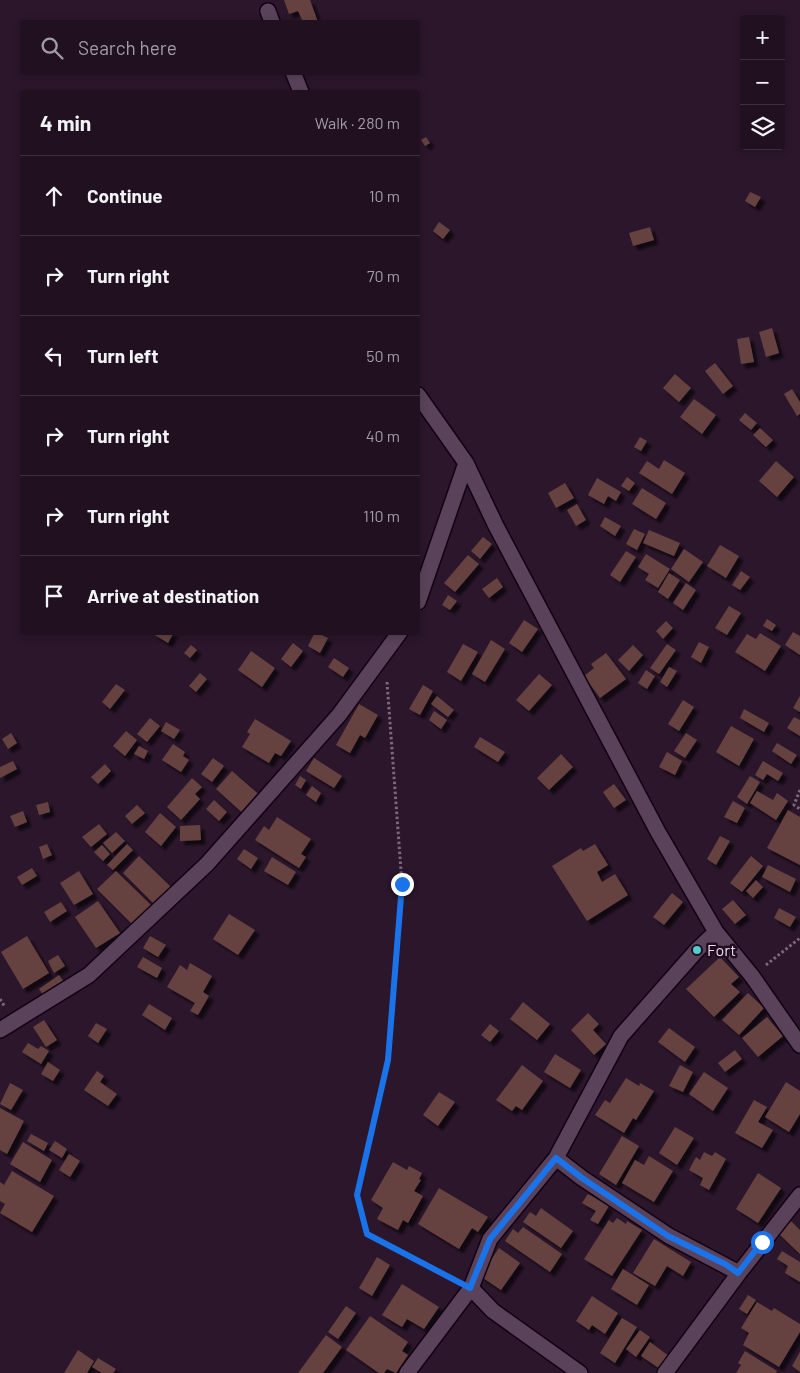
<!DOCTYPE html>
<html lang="en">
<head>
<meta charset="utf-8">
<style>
  :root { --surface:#201020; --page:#2d1e2d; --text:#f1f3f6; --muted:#a29da5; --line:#3d303e }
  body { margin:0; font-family:Barlow,sans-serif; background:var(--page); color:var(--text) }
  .controls { position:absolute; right:15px; top:15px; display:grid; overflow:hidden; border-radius:5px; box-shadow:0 2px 8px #0003 }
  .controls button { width:45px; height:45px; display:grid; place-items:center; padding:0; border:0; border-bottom:1px solid var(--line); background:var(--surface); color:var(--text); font:25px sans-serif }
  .stop { position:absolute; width:15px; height:15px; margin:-11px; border:4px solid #1a73e8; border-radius:50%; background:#fff }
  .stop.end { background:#1a73e8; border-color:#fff; box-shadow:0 1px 5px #0008 }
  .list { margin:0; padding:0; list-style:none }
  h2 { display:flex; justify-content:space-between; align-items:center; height:65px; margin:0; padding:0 20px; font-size:21px }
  h2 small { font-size:16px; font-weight:400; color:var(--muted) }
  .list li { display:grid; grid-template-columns:32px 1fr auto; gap:15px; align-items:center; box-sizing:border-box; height:80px; padding:0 20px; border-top:1px solid var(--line) }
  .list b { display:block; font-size:19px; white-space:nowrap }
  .list em { font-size:16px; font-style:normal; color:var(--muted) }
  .icon { flex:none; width:28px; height:28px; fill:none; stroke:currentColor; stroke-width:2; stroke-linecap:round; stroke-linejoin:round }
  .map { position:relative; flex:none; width:800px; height:1373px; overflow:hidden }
  .search { position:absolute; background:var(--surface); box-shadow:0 2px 8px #0003; left:20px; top:20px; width:400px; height:55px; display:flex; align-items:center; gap:12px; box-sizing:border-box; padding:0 18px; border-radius:5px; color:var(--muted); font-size:19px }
  .panel { position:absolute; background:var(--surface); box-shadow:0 2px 8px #0003; left:20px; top:90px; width:400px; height:545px; border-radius:5px }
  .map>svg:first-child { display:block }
  .building { fill:#654241; filter:url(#shadow) }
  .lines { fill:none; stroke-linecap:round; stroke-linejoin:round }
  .minor-casing { stroke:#130213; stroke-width:18 }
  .path { stroke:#7c6a7c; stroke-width:3; stroke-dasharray:2.5 2.5; stroke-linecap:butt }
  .minor { stroke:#5a435a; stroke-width:15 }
  .route { stroke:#1a73e8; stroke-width:6 }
  .poi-dot { fill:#53cdcb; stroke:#210d21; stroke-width:2 }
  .labels { text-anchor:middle; stroke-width:5; stroke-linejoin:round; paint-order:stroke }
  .poi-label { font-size:16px; fill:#e8dae8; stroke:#210d21; text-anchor:start }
</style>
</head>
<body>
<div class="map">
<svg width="800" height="1373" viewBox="0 0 800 1373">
  <defs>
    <filter id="shadow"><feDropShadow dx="4.5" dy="4.5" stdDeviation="1" flood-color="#0009"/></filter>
  </defs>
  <rect width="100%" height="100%" fill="#2b162b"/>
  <path class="building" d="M284,0H310L318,22H303L298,11L289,14Z
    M426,137L430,143L425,146L421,140Z
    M750,192L761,197L755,207L745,201Z
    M439,222L450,230L443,239L433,231Z
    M650,227L654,240L633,246L629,233Z
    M772,328L779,353L766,357L759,332Z
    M749,337L754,362L741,364L737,339Z
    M715,363L733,386L723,394L705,371Z
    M675,374L691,388L679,402L663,388Z
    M792,389L800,402V414L797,416L784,394Z
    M694,399L716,415L702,434L680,417Z
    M745,413L757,423L751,430L739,420Z
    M760,428L773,440L766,447L753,435Z
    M640,437L647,441L641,451L634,447Z
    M664,460L685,473L672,494L639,473L647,461L659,469Z
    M776,461L794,477L777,497L759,481Z
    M627,477L635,483L629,491L621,486Z
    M597,478L621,492L616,501L608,496L604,504L588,495Z
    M565,483L574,498L556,508L548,493Z
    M642,488L666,503L656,519L632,504Z
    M577,504L586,520L576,526L567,510Z
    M605,517L621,526L615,536L600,526Z
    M634,529L645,534L637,550L626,544Z
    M649,530L680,543L674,556L643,543Z
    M483,537L492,544L480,559L471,551Z
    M720,545L739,556L726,578L707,566Z
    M684,549L703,562L689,582L671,569Z
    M626,551L636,557L620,582L610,575Z
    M646,554L670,569L658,588L645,580L649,574L638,567Z
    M468,555L479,564L455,592L444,583Z
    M741,571L750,577L740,590L732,585Z
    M669,573L680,580L668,599L658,592Z
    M497,578L503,587L489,598L482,589Z
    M686,583L696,590L683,610L673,603Z
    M448,595L457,601L450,610L442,605Z
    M729,606L741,613L727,635L715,628Z
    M767,619L776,625L772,631L763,626Z
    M524,620L538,629L522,652L509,643Z
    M666,621L673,628L663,639L656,631Z
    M154,632H174L168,643L153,634Z
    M315,632L328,638L320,653L308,646Z
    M793,632L800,636V655L785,645Z
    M760,633L781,646L765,671L735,652L747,634L756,639Z
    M491,640L505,649L485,682L472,674Z
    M699,642L709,647L701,663L691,657Z
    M293,643L303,651L291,667L281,659Z
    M463,644L478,652L461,681L447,672Z
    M667,644L676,650L659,674L650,668Z
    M191,645L197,650L190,658L184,653Z
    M633,645L643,655L629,671L618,660Z
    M251,651L275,668L262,687L238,670Z
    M606,653L626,679L600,698L584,676L594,668L591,664Z
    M334,658L349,668L343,677L328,667Z
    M669,667L677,671L667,687L660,682Z
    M646,670L655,676L647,689L638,683Z
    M200,673L207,679L196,692L189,686Z
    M539,674L552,685L529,711L516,700Z
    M116,684L125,690L110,709L102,702Z
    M423,685L433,691L420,715L409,709Z
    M437,696L454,710L448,717L431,704Z
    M800,696V712L793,708Z
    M683,700L694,707L679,731L668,724Z
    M359,704L378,715L365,738L360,735L350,753L336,745Z
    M744,709L769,723L764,732L740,718Z
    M434,711L447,720L441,729L429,720Z
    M794,717L800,720V736L787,728Z
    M150,718L160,726L147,742L137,734Z
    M255,719L291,741L281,756L275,753L269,763L242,747L250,734L247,732Z
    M166,722L180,730L174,739L161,731Z
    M731,726L754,739L739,766L716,752Z
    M126,731L137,740L125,756L113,746Z
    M11,733L17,743L8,749L2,739Z
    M686,733L697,740L685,758L674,751Z
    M480,737L505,752L498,762L474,747Z
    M777,743L797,755L791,764L772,751Z
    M173,744L185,752L183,756L189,760L181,772L162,760Z
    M139,746L148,751L144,759L134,754Z
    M667,752L682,761L675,775L659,767Z
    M561,754L573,767L549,790L537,778Z
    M213,758L224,766L212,782L201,774Z
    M314,758L342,776L334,788L306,771Z
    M13,761L17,769L0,778V767Z
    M763,761L783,773L778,781L767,774L763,780L755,775Z
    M105,764L111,771L98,784L91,777Z
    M232,771L263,798L247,817L216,789Z
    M300,776L306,780L301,789L295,785Z
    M750,776L760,782L747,804L737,797Z
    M192,778L202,787L195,794L200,799L181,820L167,807Z
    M614,784L626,800L614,808L603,792Z
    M312,786L321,793L316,802L306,795Z
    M757,791L773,800L777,793L788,801L776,820L750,803Z
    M214,800L227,812L219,821L206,809Z
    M733,801L745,808L737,823L724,817Z
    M48,802L50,812L39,815L36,805Z
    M137,805L145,813L132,824L125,816Z
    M788,810L800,817V865L767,848Z
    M23,811L27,822L15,827L10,816Z
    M160,813L176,827L161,846L145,832Z
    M277,817L311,839L301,854L306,857L299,868L255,840L264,826L269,830Z
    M99,824L107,834L91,847L82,837Z
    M200,825L201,840L180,841V826Z
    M116,832L125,841L112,853L103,843Z
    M720,836L730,841L716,865L707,859Z
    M47,844L52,855L43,859L39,847Z
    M127,844L133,850L113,870L107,865Z
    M595,844L608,865L597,872L602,882L615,874L628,895L587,921L552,866L581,848L583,851Z
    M102,845L110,854L103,861L94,852Z
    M244,849L258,858L251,869L237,859Z
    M139,856L172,888L155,905L123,873Z
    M751,856L763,866L742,892L730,883Z
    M272,857L296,872L288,885L264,871Z
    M768,865L796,879L790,892L762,877Z
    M32,868L37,876L22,885L17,877Z
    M79,871L93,894L74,905L60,883Z
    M116,871L151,905L132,924L97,889Z
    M756,880L763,887L753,898L746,891Z
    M672,893L683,902L664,925L653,917Z
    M733,900L746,915L735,924L722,909Z
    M98,901L120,933L96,948L75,917Z
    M61,902L67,911L50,922L44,912Z
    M779,908L796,917L790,927L774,918Z
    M229,914L255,930L238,955L213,939Z
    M27,936L49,973L23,989L1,952Z
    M150,936L166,945L158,957L143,948Z
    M58,955L65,966L54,973L48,961Z
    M143,957L162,968L157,978L137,967Z
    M720,957L739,977L731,984L740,992L714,1017L686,989Z
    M190,963L212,976L203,992L209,996L198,1015L190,1011L195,1003L167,987L180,965L187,970Z
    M59,975L66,985L46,999L39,989Z
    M748,993L764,1008L739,1035L722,1020Z
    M523,1002L550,1024L537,1040L510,1019Z
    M149,1004L172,1018L165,1030L142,1015Z
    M588,1013L599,1024L593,1030L606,1044L594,1055L571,1030Z
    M767,1017L783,1036L758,1057L742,1038Z
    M44,1020L57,1040L46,1047L33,1027Z
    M96,1023L107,1029L98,1043L88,1036Z
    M490,1024L499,1031L490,1042L481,1035Z
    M669,1028L695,1047L685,1062L658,1042Z
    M28,1043L38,1049L41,1046L49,1051L41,1064L22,1052Z
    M735,1050L742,1059L725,1072L718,1063Z
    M555,1054L581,1070L570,1088L544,1072Z
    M48,1062L60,1070L53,1081L41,1074Z
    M522,1065L543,1081L522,1110L516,1106L512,1111L496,1100Z
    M680,1065L693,1072L683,1092L669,1086Z
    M97,1071L104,1076L100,1082L117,1094L108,1106L84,1090Z
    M704,1072L728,1088L713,1111L689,1094Z
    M626,1078L639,1086L640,1083L654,1091L636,1120L633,1118L624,1133L595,1115L605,1100L610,1103Z
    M786,1082L800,1091V1114L789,1132L765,1117Z
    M10,1083L23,1090L11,1110L0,1104Z
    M439,1092L455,1102L438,1126L423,1115Z
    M754,1100L767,1107L758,1122L773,1130L762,1148L735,1133Z
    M0,1108L24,1121L7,1154L0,1150Z
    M675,1127L694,1138L677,1165L659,1153Z
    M31,1134L48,1143L44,1151L27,1141Z
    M622,1136L639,1146L616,1185L599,1174Z
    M55,1141L67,1149L62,1158L49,1150Z
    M23,1142L52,1160L40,1182L10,1164Z
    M704,1152L712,1156L715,1152L726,1159L709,1190L700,1185L703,1178L689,1170L696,1157L700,1160Z
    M69,1154L80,1161L70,1177L59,1170Z
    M649,1156L673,1171L654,1202L622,1183L635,1160L644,1165Z
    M393,1162L407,1170L409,1166L422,1173L419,1179L421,1180L414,1191L423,1196L408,1223L403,1220L398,1230L377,1219L383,1208L371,1200Z
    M12,1171L54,1196L32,1232L0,1213L5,1204L0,1201V1182L4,1185Z
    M758,1173L781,1188L758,1223L736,1209Z
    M439,1188L488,1217L478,1232L472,1228L459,1249L418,1224Z
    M588,1194L609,1206L598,1224L590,1220L596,1211L582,1203Z
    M541,1208L573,1231L561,1248L523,1222L530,1212L536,1216Z
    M617,1218L626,1224L627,1221L642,1230L612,1276L584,1259L609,1220L613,1223Z
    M791,1221L800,1230V1254L778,1233Z
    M523,1227L562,1254L550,1272L505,1241L513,1229L518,1233Z
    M654,1239L691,1262L683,1276L667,1266L655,1286L633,1273Z
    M499,1248L520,1263L501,1290L480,1276Z
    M782,1251L800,1262V1282L785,1273L788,1266L777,1259Z
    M377,1257L390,1265L372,1296L359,1288Z
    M623,1269L649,1285L637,1305L611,1289Z
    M402,1284L439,1307L424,1329L407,1319L402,1327L382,1315Z
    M748,1295L756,1300L747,1314L739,1309Z
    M592,1296L618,1313L605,1334L592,1325L589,1330L576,1321Z
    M757,1302L772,1311L774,1308L800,1324V1332L779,1367L743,1345L749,1333L741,1328Z
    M346,1306L356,1313L338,1339L328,1332Z
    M370,1316L408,1342L402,1351L408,1355L396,1373L387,1369L384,1373H379L346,1350Z
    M622,1318L637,1327L615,1363L600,1353Z
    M640,1330L650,1337L636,1357L626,1349Z
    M326,1335L342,1347L323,1373H298Z
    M650,1342L669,1356L660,1369L641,1356Z
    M78,1350L94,1361L87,1373H64Z
    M745,1351L777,1371L776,1373H736L741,1365L738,1363Z
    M800,1352V1372L792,1366Z
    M98,1358L116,1369L113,1373H102L92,1367Z"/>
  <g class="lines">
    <g class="minor-casing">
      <path id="minor" d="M268,11L272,22
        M293,72L301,92
        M418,395L466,463L496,526L658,832L716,932L752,976L800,1045
        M418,602L466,463
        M0,1030L89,975L207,864L339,715L400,632
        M556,1158L582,1178L669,1236L739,1273
        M407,1373L471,1288
        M580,1373L493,1311L471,1288L490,1239L556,1158L621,1036L697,950L716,932
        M665,1373L739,1273L800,1195"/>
    </g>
    <path class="path" d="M387,682L402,884L388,1060L357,1195L367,1234L454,1280
      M800,790L794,805L800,809
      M766,965L800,938
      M0,999L5,1007"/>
    <use href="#minor" class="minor"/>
  </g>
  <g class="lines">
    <path class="route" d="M402,884L388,1060L357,1195L367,1234L470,1288L490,1239L556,1158L582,1178L668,1236L725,1264L738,1273L762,1242"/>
  </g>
  <circle class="poi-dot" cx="697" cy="950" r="5"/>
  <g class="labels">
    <g class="poi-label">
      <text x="707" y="956">Fort</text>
    </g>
  </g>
</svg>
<div class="controls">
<button>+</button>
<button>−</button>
<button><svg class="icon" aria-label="layers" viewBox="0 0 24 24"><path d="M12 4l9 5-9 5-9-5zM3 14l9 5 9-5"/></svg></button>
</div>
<div class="stop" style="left:762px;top:1242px"></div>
<div class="stop end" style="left:402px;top:884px"></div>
<div class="search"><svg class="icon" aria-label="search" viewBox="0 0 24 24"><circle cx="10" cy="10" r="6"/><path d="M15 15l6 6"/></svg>Search here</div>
<section class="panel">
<h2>4 min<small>Walk · 280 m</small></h2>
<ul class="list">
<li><svg class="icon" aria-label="ahead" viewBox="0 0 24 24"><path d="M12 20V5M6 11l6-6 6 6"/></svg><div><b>Continue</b></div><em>10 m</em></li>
<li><svg class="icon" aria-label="right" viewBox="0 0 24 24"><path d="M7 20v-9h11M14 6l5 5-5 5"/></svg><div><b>Turn right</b></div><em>70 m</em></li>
<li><svg class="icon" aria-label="left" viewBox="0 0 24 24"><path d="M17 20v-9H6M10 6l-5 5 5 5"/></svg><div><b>Turn left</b></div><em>50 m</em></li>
<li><svg class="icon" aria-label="right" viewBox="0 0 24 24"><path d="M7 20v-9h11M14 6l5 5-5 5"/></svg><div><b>Turn right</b></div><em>40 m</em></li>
<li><svg class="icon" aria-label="right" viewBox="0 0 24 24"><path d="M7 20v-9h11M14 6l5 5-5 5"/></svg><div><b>Turn right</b></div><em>110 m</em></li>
<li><svg class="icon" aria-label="arrive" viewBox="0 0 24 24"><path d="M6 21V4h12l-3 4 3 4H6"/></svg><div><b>Arrive at destination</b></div></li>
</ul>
</section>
</div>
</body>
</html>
